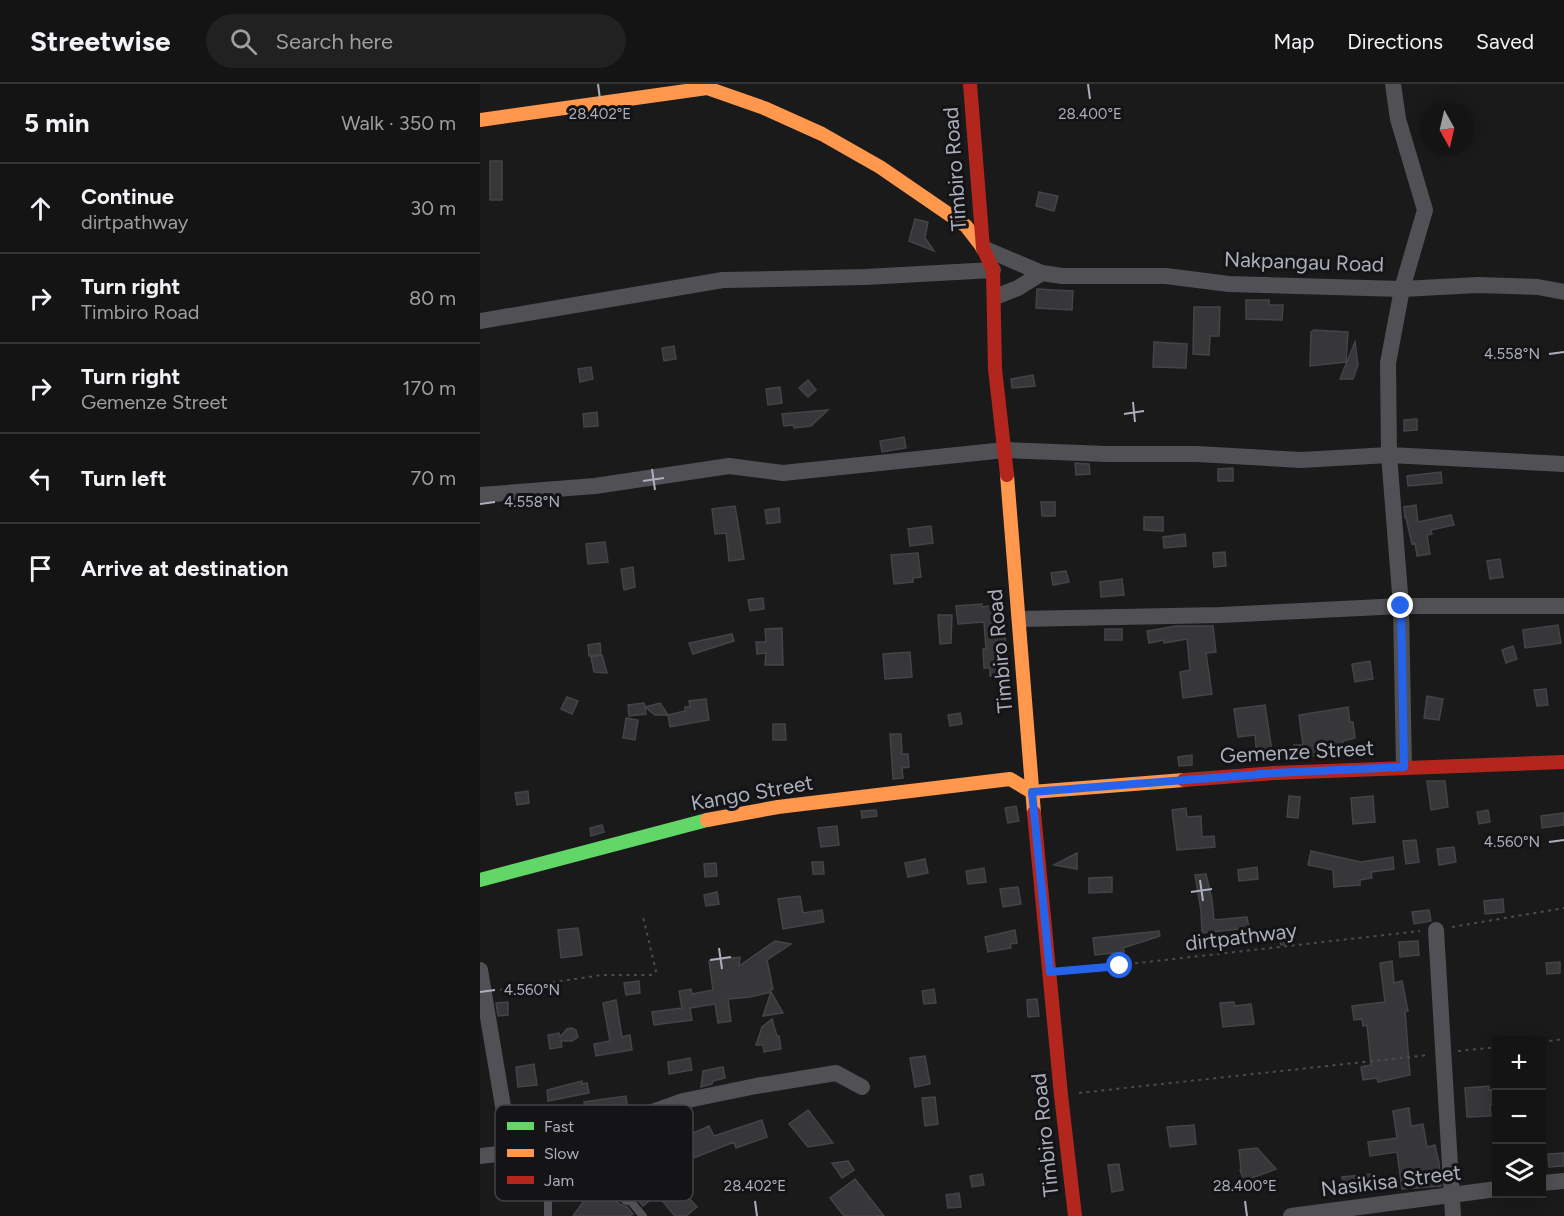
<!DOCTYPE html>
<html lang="en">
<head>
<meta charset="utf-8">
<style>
  :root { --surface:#141414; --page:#212122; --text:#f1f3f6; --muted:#9d9ea0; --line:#333334 }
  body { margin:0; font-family:Figtree,sans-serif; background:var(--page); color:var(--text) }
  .controls { position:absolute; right:18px; bottom:18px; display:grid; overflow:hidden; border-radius:0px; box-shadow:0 3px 15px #0003 }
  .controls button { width:54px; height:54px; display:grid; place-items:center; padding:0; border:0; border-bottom:2px solid var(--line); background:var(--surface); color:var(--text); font:30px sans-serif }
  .compass { position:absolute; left:940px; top:18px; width:54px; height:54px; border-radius:50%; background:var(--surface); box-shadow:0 3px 15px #0003; rotate:172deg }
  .stop { position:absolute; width:18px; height:18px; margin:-14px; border:4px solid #2563eb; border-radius:50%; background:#fff }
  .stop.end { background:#2563eb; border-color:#fff; box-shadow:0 2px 6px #0008 }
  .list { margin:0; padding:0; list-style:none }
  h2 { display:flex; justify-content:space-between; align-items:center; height:78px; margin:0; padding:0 24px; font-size:26px }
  h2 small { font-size:20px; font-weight:400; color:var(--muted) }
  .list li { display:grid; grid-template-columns:39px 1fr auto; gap:18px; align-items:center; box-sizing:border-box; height:90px; padding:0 24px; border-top:2px solid var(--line) }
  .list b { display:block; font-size:22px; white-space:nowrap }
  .list p { margin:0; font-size:20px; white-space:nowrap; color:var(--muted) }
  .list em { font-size:20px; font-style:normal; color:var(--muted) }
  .icon { flex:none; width:33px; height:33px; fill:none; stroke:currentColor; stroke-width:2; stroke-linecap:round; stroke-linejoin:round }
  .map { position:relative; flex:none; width:1084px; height:1132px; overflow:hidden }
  header { display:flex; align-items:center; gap:36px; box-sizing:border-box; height:84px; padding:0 30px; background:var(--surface); border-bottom:2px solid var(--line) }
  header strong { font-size:28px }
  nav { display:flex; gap:33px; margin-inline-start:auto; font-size:21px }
  .search { width:420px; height:54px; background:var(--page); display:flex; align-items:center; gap:15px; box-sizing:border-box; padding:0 21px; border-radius:33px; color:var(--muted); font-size:22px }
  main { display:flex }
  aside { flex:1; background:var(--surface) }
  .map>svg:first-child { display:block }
  .building { fill:#373739; stroke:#434447; stroke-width:1.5 }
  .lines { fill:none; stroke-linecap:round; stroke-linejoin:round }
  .path { stroke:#4b4b50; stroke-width:2; stroke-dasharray:3 4.5; stroke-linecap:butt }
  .lane { stroke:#505055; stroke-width:8 }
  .street { stroke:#505055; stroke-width:16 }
  .fast { stroke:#63d668; stroke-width:14 }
  .slow { stroke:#ff974d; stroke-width:14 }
  .jam { stroke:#b3261e; stroke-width:14 }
  .route { stroke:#2563eb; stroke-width:8 }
  .ticks { fill:none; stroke:#abaebb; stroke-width:2 }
  .labels { text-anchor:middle; stroke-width:6; stroke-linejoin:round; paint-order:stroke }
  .street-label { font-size:21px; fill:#abaebb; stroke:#141417 }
  .key { fill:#141417; stroke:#414248; stroke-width:1.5 }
  .key-label { font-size:16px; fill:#abaebb }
  .ticks-label { font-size:15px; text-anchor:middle; fill:#abaebb; stroke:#141417; stroke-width:6; stroke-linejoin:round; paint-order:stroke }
</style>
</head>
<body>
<header>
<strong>Streetwise</strong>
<div class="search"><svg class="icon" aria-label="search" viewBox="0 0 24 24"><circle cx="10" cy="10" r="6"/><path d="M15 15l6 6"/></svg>Search here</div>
<nav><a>Map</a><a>Directions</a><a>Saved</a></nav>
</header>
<main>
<aside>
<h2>5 min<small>Walk · 350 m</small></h2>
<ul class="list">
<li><svg class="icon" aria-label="ahead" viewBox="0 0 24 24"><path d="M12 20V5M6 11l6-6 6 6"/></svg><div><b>Continue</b><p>dirtpathway</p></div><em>30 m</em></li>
<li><svg class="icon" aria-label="right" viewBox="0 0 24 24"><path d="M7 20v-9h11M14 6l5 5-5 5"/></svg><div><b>Turn right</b><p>Timbiro Road</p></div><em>80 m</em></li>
<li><svg class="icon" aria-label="right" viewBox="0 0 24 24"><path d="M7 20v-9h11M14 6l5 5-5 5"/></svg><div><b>Turn right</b><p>Gemenze Street</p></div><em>170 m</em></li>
<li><svg class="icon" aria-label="left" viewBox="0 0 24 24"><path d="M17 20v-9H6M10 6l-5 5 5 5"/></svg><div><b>Turn left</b></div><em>70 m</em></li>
<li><svg class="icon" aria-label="arrive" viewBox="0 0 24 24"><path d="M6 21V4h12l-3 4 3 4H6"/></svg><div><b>Arrive at destination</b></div></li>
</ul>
</aside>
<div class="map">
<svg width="1084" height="1132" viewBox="0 0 1084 1132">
  <rect width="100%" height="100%" fill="#1a1a1b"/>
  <path class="building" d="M10,77H22V116H10Z
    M559,108L578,112L574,127L556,122Z
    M435,135L448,138L445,154L454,167L429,157Z
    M557,205L593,207L592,226L556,224Z
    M766,216H789V221H803L802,236L766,235Z
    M714,223H740L739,252H730L729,271L713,270Z
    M834,246L868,248L866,278L830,282L831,248Z
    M674,258L707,260L706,284L673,283Z
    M875,258L878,281L873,295H860Z
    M194,262L196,275L184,277L182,264Z
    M111,283L113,295L100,298L98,285Z
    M553,291L555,302L532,304L531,295Z
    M328,296L336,306L328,313L319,304Z
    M300,303L302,319L288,321L286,305Z
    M348,326L331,342L314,344V341L304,342L302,330Z
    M117,328L118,342L104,343L103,330Z
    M937,335V346L924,347V336Z
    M424,353L426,364L402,368L400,357Z
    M595,379L609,380L610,390L596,391Z
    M753,384V397H738V385Z
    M961,388L962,399L928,402L927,392Z
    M561,418H575V432H562Z
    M936,421L938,438L971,431L974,441L951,446L952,450L947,451L950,470L937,472L935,459L932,460L926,434H925L924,423Z
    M255,422L264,475L249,477L246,449L235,450L232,425Z
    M299,424L300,438L287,440L285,426Z
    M664,433H683V447L664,446Z
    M451,442L453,459L430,462L428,445Z
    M705,450L706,462L684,464L683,453Z
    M125,458L128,478L108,480L106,460Z
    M745,468L746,482L734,483L733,469Z
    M438,469L441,493L433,494V498L414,500L411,471Z
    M1020,475L1023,493L1010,495L1007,477Z
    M153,483L155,503L144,506L141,485Z
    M586,487L589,498L573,501L571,489Z
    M642,495L644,511L621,513L620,498Z
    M283,514L284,525L270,527L268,516Z
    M502,520V523L523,520L528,591L510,592V584H504L503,565H506L504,538L478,540L476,522Z
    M458,531H472L471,559L460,560Z
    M1078,541L1081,559L1045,564L1043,546Z
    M696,542H733L736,568L726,569L732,610L703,614L700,588L710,586L707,555L684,559V556L669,559L667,547Z
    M302,544L303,581H285L286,569L277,570L276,558H286L285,545Z
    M625,545H642V556H625Z
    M252,550L254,557L213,570L209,559Z
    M120,559L121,570L109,572L108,561Z
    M1033,562L1037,575L1026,579L1022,566Z
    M430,568L432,593L405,595L403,570Z
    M122,571L127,589L114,588L111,573Z
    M890,577L893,595L875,598L872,580Z
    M1066,605L1068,621L1057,622L1054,606Z
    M947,612L963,615L959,636L944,634Z
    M87,613L98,617L92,630L81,625Z
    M226,615L229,636L190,643L188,631H175L165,623L166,630L149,632L148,621L164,619L165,623L180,619L188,631L205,627V623H210L209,617Z
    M785,621L792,667L797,666L798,675L777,676L775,651L758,653L754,625Z
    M868,623L870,638H873L875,654L863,657L864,669L814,674V661H823L819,631Z
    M480,629L482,640L470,642L468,631Z
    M146,634L158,636L155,656L143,654Z
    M293,640H305L306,656H293Z
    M410,650H421L422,670H428L429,683L422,684L423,694L413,695Z
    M712,671V681L699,682L698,673Z
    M947,697H965L968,723L951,726Z
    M48,707L49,719L37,721L35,709Z
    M809,712L820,713L818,734L807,733Z
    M893,712L895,738L873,740L871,714Z
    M536,722L539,737L528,739L525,724Z
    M706,724L707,733L721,732L722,753L734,752L735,763L697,766L692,726Z
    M396,726L397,732L382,734L381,727Z
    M1008,726L1010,738L999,740L997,728Z
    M1084,729V741L1062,744L1061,732Z
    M122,741L124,748L111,752L110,744Z
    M357,742L359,761L341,763L338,744Z
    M936,756L939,778L926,780L923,757Z
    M974,763L976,778L959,781L957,765Z
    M831,767L881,778L913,773L914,785L891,788L892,794L880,796V801L854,803L853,786L828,781Z
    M597,769V785L574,781Z
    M445,775L448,789L428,793L425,779Z
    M332,778H343L344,790H333Z
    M236,779L237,792L225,793L224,780Z
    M777,783L778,795L759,797L758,786Z
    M504,784L506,798L488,800L486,787Z
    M726,790L732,815L734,836L767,833L769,844L722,849L721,827L715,791Z
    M632,793V808L609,809V794Z
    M538,803L541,820L523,823L520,805Z
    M237,808L239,820L226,822L224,811Z
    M320,812L323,829L342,826L344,838L303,845L298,815Z
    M1023,815L1024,828L1005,830L1004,817Z
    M949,826L951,837L934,840L932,828Z
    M98,844L102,871L81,874L78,846Z
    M535,846L537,859L530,860L531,864L508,868L505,853Z
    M679,847L680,852L643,864L644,868L615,871L613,854Z
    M809,847L812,859L801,861L798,849Z
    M295,857L311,860L287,876L293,905L290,906L303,929L283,932L291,908L270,913L248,915L251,937L238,939L235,920L210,924L212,936L174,941L172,928L202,924L199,907L211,905L212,910L233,906L229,877L260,873L259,882Z
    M938,857L939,871L920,873L919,858Z
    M912,877L914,899L922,897L928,927H925L930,991L898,998L897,994L883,996L881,983L891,981L887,941L883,942L882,935L874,936L872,922L905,918L900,879Z
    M1080,878V889L1067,890L1066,879Z
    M159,897L160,909L146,911L144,899Z
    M454,905L456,919L444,920L442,907Z
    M557,915L559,932L548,933L547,916Z
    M136,916L142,953L150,951L152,966L116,972L114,960L130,957L123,919Z
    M28,918V931L18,932L16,919Z
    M754,918L755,922L771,920L774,940L743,943L740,919Z
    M292,935L297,952H299L301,965L284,968L283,961H276L282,943Z
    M91,944L96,946L98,953L92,957H81L82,963L70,965L68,951L79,949L80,953L87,945Z
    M445,972L450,1000L435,1003L430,974Z
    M210,974L212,986L189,990L188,978Z
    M54,980L57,1001L38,1003L36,983Z
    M243,983L245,994L233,997L232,1000L221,1003L223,987Z
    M102,997V1000L107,999L109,1009L68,1017L67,1006Z
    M1009,1002V1006L1017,1005V1020L1010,1021L1011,1032L987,1033L985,1004Z
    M146,1012L148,1026L135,1032L107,1036L104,1018Z
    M455,1013L458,1040L445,1042L442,1014Z
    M929,1024L931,1042L943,1040L947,1063L955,1061L959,1079L961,1102L922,1105L917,1068L890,1072L888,1058L917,1054L913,1027Z
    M328,1026L353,1059L328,1063L309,1040Z
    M282,1036L287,1053L256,1064L254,1058L206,1077L198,1056L229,1042L234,1052Z
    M714,1041L716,1060L690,1063L687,1043Z
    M777,1064L796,1085L764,1097L760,1086L761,1085L759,1066Z
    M1084,1069V1082L1069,1083L1068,1070Z
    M368,1077L374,1086L362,1094L352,1079Z
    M639,1080L643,1106L632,1108L628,1081Z
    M164,1083L183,1106L163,1122L157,1115L155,1107L147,1097Z
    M502,1090L504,1101L492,1103L490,1092Z
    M891,1090L893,1106L864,1110L862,1093Z
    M375,1095L404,1132H364L350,1114Z
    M196,1100L217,1123L206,1132H195L180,1114Z
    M113,1104L127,1114L130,1109L139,1120L147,1123L153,1130L150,1132H93Z
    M479,1109L481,1123L468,1124L466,1111Z"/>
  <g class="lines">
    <path class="path" d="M972,843L1084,824
      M588,887L940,847
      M20,906L122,891H172L176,887L163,833
      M1062,958L1084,955
      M978,967L1017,963
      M599,1009L948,971"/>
    <path class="lane" d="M147,1113L163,1132
      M68,1132V1118L77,1100L86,1062"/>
    <path class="street" d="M913,0L918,35L945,126L922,205L908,279L909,371L921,522L924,683
      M503,164L562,189L582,192H686L749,200L922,205L998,201L1058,203L1084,208
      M515,213L538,204L562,189
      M0,237L243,196L385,193L513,186
      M0,411L115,402L249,382L303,389L525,366L627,370H717L821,376L909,371L1084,380
      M540,535L740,531L921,522H1084
      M956,846L973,1132
      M0,886L26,1040L44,1066
      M101,1061L147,1037L203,1017L276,1002L356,989L382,1003
      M0,1072L101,1061L147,1113
      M1062,1099L1084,1097
      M811,1132L1017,1105"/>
    <path class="fast" d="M0,796L227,736"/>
    <path class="slow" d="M0,36L227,4L284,24L342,50L400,83L486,142L503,164
      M527,391L554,729
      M227,736L298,723L530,695L552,708L704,696"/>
    <path class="jam" d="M490,0L503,164L513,186L515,285L527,391
      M704,696L794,689L1084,678
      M554,729L581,1011L595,1132"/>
  </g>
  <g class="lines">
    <path class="route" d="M640,882L570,888L552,708L794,689L924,683L921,522"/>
  </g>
  <path class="ticks" d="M118,0L120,15M608,0L610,15M1069,270L1084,268M653,318L655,338M644,330L664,327M172,385L175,406M163,397L184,394M0,420L15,418M1069,758L1084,756M720,796L723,817M711,808L732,805M239,864L242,885M230,876L251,873M0,908L15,906M275,1117L277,1132M765,1117L767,1132"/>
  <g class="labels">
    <g class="street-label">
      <text transform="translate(475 85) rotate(-94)" y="7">Timbiro Road</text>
      <text transform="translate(824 178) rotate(2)" y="7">Nakpangau Road</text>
      <text transform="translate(520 567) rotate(-95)" y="7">Timbiro Road</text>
      <text transform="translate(817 668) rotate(-3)" y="7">Gemenze Street</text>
      <text transform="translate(272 709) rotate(-10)" y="7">Kango Street</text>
      <text transform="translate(761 853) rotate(-7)" y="7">dirtpathway</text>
      <text transform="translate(565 1051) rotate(-96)" y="7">Timbiro Road</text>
      <text transform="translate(911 1097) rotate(-7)" y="7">Nasikisa Street</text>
    </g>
  </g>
  <rect x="15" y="1021" width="198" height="96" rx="9" class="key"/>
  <rect x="27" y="1038" width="27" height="8" fill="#63d668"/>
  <rect x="27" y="1065" width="27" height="8" fill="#ff974d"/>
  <rect x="27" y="1092" width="27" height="8" fill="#b3261e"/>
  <g class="key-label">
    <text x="64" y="1048">Fast</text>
    <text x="64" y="1075">Slow</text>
    <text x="64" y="1102">Jam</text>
  </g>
  <g class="ticks-label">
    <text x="120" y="35">28.402°E</text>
    <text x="610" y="35">28.400°E</text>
    <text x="1032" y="275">4.558°N</text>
    <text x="52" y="423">4.558°N</text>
    <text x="1032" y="763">4.560°N</text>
    <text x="52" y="911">4.560°N</text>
    <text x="275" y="1107">28.402°E</text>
    <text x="765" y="1107">28.400°E</text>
  </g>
</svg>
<div class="controls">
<button>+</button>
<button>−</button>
<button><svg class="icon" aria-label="layers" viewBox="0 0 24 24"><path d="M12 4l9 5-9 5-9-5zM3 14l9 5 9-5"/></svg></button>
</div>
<svg class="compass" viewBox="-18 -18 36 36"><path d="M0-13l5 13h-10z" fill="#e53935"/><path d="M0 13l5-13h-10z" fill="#9d9ea0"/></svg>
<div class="stop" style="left:640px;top:882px"></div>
<div class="stop end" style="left:921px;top:522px"></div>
</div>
</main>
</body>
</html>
